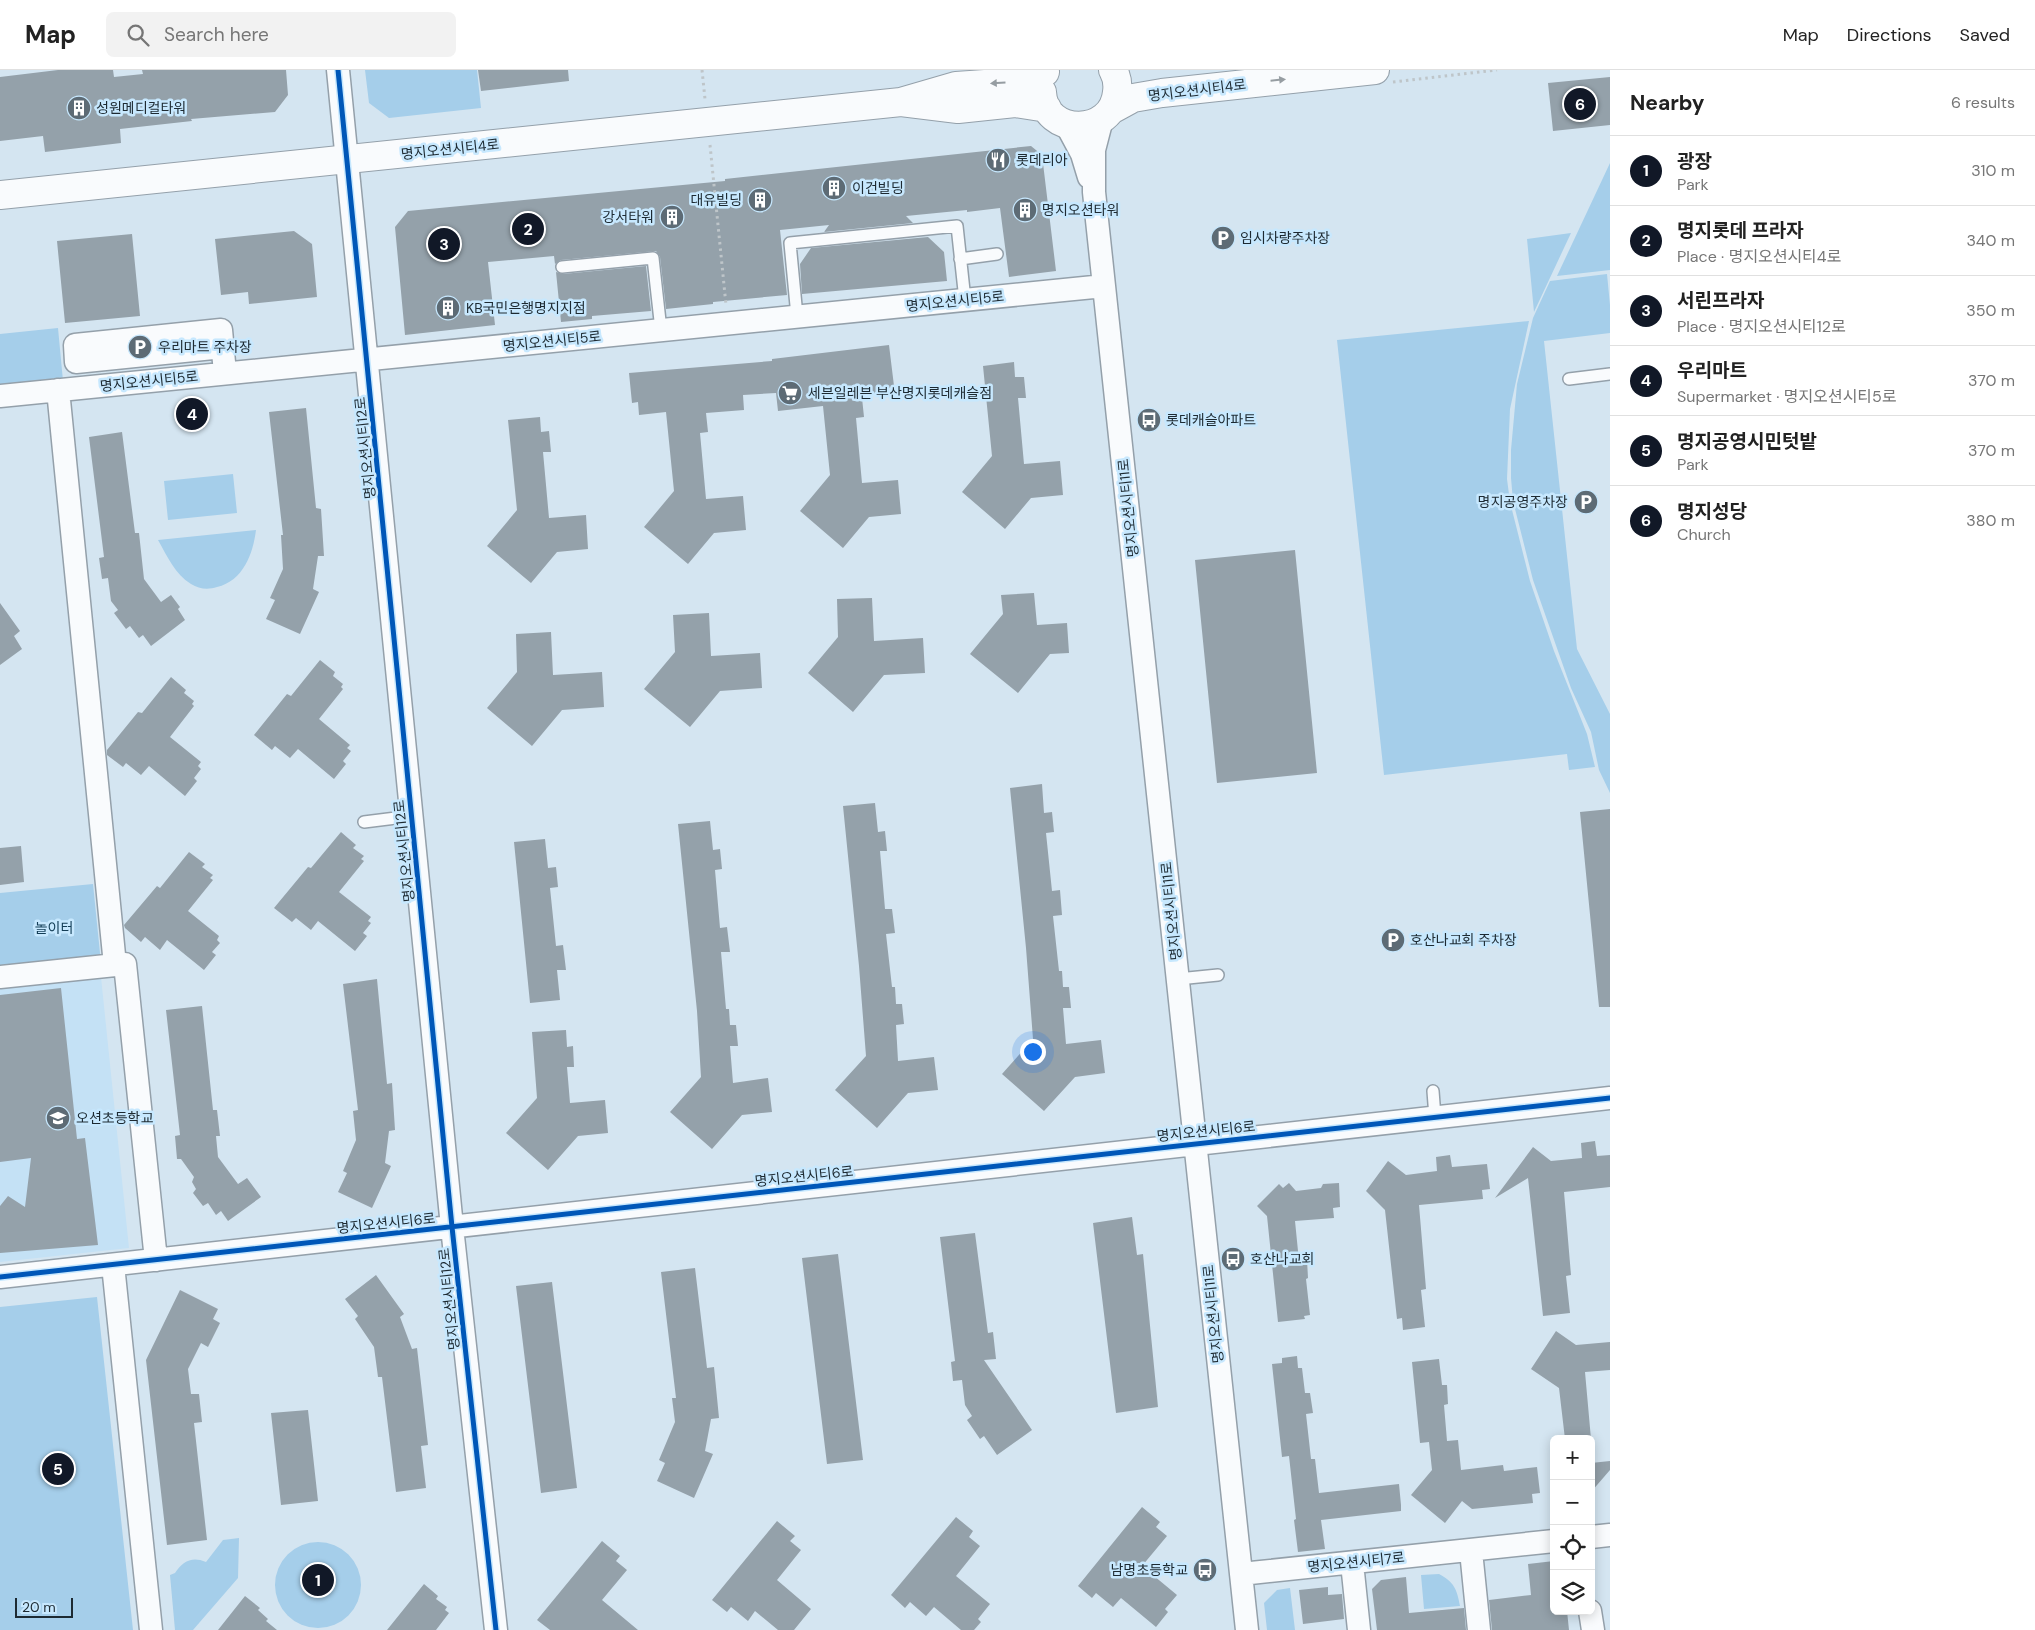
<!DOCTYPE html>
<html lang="en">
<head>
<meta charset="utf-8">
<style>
  :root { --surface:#fff; --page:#f2f2f2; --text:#222; --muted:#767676; --line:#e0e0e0; --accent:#111827 }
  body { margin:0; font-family:"DM Sans","Noto Sans KR",sans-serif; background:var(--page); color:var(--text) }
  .controls { position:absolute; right:15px; bottom:15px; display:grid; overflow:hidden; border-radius:8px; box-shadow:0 2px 12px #0003 }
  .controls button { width:45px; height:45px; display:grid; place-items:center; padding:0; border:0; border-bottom:1px solid var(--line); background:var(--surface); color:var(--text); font:25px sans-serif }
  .scale { position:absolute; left:15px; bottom:12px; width:58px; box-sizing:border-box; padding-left:5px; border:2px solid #1d2a32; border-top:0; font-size:14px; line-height:18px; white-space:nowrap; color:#1d2a32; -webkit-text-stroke:4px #c7e8fe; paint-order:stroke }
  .you { position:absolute; left:1032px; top:981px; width:18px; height:18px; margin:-12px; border:4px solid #fff; border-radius:50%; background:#1a73e8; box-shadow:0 0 0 8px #1a73e833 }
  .badge { display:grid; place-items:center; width:32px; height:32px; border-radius:50%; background:var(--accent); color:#fff; font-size:16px; font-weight:700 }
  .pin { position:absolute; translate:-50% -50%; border:2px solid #fff; box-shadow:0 1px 5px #0006 }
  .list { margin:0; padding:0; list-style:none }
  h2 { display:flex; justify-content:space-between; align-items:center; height:65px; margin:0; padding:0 20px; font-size:21px }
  h2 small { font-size:16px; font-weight:400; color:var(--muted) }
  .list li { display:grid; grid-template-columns:32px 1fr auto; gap:15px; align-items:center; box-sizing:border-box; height:70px; padding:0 20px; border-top:1px solid var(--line) }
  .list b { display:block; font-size:19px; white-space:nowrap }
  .list p { margin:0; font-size:16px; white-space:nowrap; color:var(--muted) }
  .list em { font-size:16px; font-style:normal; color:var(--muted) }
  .icon { flex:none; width:28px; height:28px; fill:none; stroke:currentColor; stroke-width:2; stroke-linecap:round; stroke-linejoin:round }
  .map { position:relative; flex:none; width:1610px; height:1560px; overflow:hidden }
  header { display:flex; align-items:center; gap:30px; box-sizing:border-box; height:70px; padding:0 25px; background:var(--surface); border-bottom:1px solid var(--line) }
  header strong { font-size:24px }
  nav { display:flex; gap:28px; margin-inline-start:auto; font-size:18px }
  .search { width:350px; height:45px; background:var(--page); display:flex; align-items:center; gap:12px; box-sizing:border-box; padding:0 18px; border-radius:8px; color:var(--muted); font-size:19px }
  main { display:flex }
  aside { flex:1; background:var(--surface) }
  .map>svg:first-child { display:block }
  .built { fill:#c4e1f5 }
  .green { fill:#a5ceea }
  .building { fill:#94a1aa }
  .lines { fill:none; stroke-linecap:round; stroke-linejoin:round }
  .service-casing { stroke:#94a0aa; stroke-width:14 }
  .minor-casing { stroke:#94a0aa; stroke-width:25 }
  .secondary-casing { stroke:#94a0aa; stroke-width:30 }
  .path { stroke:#bec5c9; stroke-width:3; stroke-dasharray:2.5 4; stroke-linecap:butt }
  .service { stroke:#f9fbfd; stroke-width:11 }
  .minor { stroke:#f9fbfd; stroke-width:22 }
  .secondary { stroke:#f9fbfd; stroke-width:28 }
  .cycleway-casing { stroke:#c7e8fe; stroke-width:8 }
  .cycleway { stroke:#0057b8; stroke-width:5 }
  .oneway { fill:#969da2 }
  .labels { text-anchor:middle; stroke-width:5; stroke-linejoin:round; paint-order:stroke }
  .street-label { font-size:14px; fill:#1d2a32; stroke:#c7e8fe }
  .poi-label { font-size:14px; fill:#1d2a32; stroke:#c7e8fe; text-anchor:start }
  .park-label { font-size:14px; fill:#133d56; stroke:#c7e8fe }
</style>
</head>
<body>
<header>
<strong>Map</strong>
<div class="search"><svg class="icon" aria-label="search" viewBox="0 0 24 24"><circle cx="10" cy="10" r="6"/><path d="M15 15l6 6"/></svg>Search here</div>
<nav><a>Map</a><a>Directions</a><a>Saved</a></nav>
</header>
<main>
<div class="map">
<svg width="1610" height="1560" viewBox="0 0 1610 1560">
  <rect width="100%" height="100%" fill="#d4e5f1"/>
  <path class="built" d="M101,907L129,1178L0,1192V918Z"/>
  <path class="green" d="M365,0H477L481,38L389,48L369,33Z
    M1610,93V200L1557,206Z
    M1571,163L1534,242L1527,169Z
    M1607,204L1610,235V263L1544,271L1577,579L1610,644V723L1599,700L1591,662L1571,618L1533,510L1513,431L1511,408V380L1517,314L1533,248L1550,211Z
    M1529,251L1510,339L1507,409L1510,432L1530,511L1554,581L1587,664L1595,697L1569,700L1567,684L1384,705L1337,270Z
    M58,258L63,311L0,317V264Z
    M233,404L237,443L168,450L164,411Z
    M256,460C253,484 243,511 217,517C208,520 199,519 191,514C175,504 167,486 158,470Z
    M93,814L101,893L0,903V823Z
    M97,1227L133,1560H0V1237Z
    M239,1468L238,1508L193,1560H175L170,1505L175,1503C183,1491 192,1486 206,1492L223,1470Z
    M275 1515a43 43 0 1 1 86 0a43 43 0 1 1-86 0Z
    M1439,1504C1454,1512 1457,1519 1460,1536L1424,1539L1421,1505Z
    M1290,1518L1295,1560H1267L1264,1533L1277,1520Z"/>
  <path class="building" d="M58,0H113L114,7L143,4L142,0H286L288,25L275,42L191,49L192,51L120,59L121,73L45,82L43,66L0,71V7Z
    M478,0H568L569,11L481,21Z
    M1610,7V55L1553,61L1548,13Z
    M1031,76L1042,85L1056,201L1009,207L1000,138L967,142V140L906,146L913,153L824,162L829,155L780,160L787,225L713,232V234L666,239L660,187L656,181L561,190L555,194L554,186L488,192L495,255L405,265L395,157L408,141L725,111V109Z
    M294,161L312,174L317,227L249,234L248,222L221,225L215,169Z
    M132,164L140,246L65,253L57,171Z
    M928,167L944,182L947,211L802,224L800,194L811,178Z
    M646,196L651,241L592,246V249L561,252L556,202L563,204Z
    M889,275L894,316L862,328L864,347L856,348L862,413L898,410L901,444L869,447L843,478L800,441L830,405L823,336L778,341L776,323L743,325L744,340L706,343L708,362L700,363L706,429L743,426L746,460L714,463L688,494L644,457L674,421L666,342L639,345L638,332L632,333L629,303L772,291V289Z
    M1014,292L1015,307H1024L1026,328H1018L1024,394L1060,391L1063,425L1031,428L1005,459L962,422L992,386L983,296Z
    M306,338L316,438L321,439L324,486H318L313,519L319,522L300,564L266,549L275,530L270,528L283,499L281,465H283L269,342Z
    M540,347L541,362L549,361L551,382H543L549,448L586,445L588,479L557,482L531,513L487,476L517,440L508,350Z
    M122,362L135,463H139L144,509L161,532L171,525L180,537L178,539L185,550L151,576L143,565L139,568L130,556L126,559L114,543L118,540L111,531L108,508L102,509L99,488L104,487L89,367Z
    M1295,480L1317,703L1217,713L1195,490Z
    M1034,523L1037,555L1067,553L1069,583L1050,584L1018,623L970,584L1003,544L1001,525Z
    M872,528L874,571L923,568L925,603L884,605L853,642L808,603L838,567L837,529Z
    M0,533L20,561L14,566L22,579L0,595Z
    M709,543L711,586L760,583L762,618L720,621L690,657L644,619L675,582L673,545Z
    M551,562L553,605L602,602L604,637L562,640L532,676L487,638L517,602L516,564Z
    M320,590L335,602L333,606L343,614L341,617L343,619L319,649L350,675L347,678L351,681L343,691L346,694L334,709L298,679L290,688L275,676L272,680L254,665L287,624L291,626Z
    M171,607L186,620L184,623L194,631L192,634L194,636L170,667L201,692L198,696L201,699L194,708L197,711L185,726L149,696L141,705L126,693L123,697L107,685V680L138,642L142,643Z
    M1042,714L1044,743L1052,742L1054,762L1046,763L1052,821L1060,820L1062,845L1053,846L1059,901H1062L1063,917H1069L1071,938H1063L1066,974L1101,970L1105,1003L1075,1007L1044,1041L1002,1004L1033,969L1026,878L1010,718Z
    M875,733L878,762L885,761L887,781H880L885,839H892L895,863L886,864L892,917H895L896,934H902L904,954L896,955L898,991L934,987L938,1020L908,1023L877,1058L835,1020L866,986L859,896L843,736Z
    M1610,739V937H1599L1580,742Z
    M710,751L713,780L720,779L722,799L715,800L720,858L727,857L730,882H721L726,939H729L730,955H736L738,976H730L733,1013L768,1008L772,1042L742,1045L712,1079L670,1042L701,1007L697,941L678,754Z
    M341,762L356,775L353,778L364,786L361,789L364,791L339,822L371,847L368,851L371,853L363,863L367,866L355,881L318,851L311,860L296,848L292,852L274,838L308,797L311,798Z
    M545,769L548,798L556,797L558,817L550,818L556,876L563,875L566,900H557L560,930L530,933L514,772Z
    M21,776L24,812L0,815V778Z
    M189,782L205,794L202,797L213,805L210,808L213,810L188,841L219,866L217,870L220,873L212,882L216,885L204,900L167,870L160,880L145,867L141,872L125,858L124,855L157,816L160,818Z
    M377,909L387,1014L392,1013L395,1060L389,1061L385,1093L391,1096L372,1138L338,1122L347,1103L343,1101L356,1070L353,1041L358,1040L343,914Z
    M61,918L77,1069L85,1068L98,1175L0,1183V1136L8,1126L25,1137L31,1088L0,1092V925Z
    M202,936L213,1040H217L220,1066H216L218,1087L238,1114L247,1108L261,1127L228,1151L221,1141L216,1145L208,1133L203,1136L193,1123L196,1119L192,1112L194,1107L181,1089H177L175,1066L180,1065L166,940Z
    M566,960L567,977L573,976L574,997H567L570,1033L605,1030L608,1063L578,1066L548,1100L506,1063L537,1028L532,962Z
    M1595,1071L1597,1086L1610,1085V1117L1564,1122L1571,1205L1566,1206L1570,1243L1543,1246L1528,1108L1495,1128L1533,1077L1551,1091L1582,1088L1581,1073Z
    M1450,1085L1452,1097L1487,1094L1490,1119L1482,1120L1483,1129L1419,1135L1426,1219L1421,1220L1425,1257L1403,1260L1402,1248L1397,1249L1385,1140L1366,1121L1388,1091L1406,1105L1437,1101L1436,1087Z
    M1289,1113L1296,1121L1321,1118L1323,1114L1339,1113L1340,1137L1333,1138L1334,1148L1295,1151L1299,1191L1307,1190L1308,1208L1306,1209L1310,1245L1304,1246L1305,1249L1278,1252L1267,1146L1257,1136L1279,1114L1283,1118Z
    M1132,1147L1137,1185L1143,1184L1158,1337L1116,1343L1093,1153Z
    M975,1163L988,1263L993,1262L996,1289L984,1290L1032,1360L997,1385L984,1366L980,1369L967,1350L972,1346L965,1335L962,1310L953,1311L951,1292L955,1291L940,1167Z
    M838,1184L863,1390L827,1394L802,1188Z
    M695,1198L707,1298L714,1297L719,1348L711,1349L705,1381L713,1384L694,1428L657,1411L665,1393L659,1390L675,1352L672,1328H676L661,1202Z
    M376,1205L404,1244L400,1247L412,1279L417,1278L428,1375L421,1376L426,1418L396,1422L382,1307H378L374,1277L355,1249L358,1246L345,1229Z
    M552,1212L577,1418L541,1423L516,1216Z
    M180,1220L218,1239L213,1249L220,1253L208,1277L201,1273L188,1299L191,1324H199L202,1352L194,1353L207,1470L167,1475L146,1290Z
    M1556,1261L1576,1275L1610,1272V1300L1585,1302L1591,1369H1565L1559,1318L1531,1299Z
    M1297,1286L1298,1298H1302L1305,1323H1310L1313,1343L1306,1344L1311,1389H1315L1319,1423L1399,1414L1401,1435V1441L1321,1450L1325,1479L1298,1482L1294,1450L1296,1449L1289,1386L1282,1387L1272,1294L1282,1293V1288Z
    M1439,1289L1442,1315H1447L1448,1334L1444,1335L1447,1371L1458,1370L1461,1400L1503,1395L1504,1401L1537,1397L1540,1423L1532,1424L1533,1433L1472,1439L1462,1431L1445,1453L1411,1425L1432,1400L1429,1372L1420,1373L1412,1292Z
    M308,1340L318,1431L281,1435L271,1343Z
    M1610,1391V1400L1591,1422V1393Z
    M1142,1437L1160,1452L1156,1457L1167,1466L1142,1496L1177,1525L1165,1539L1168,1542L1156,1557L1121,1528L1113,1537L1096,1523L1092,1528L1078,1516Z
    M956,1447L973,1461L969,1467L980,1476L956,1506L990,1534L978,1549L981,1552L974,1560H961L934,1537L926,1546L910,1532L905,1538L891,1525Z
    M777,1451L795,1466L790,1471L801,1480L777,1510L811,1539L794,1560H778L755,1541L748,1551L731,1537L727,1542L712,1530Z
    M602,1471L620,1486L616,1491L627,1500L602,1530L638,1560H550L537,1550Z
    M1554,1491V1541H1567L1569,1560H1492L1489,1530L1531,1525L1528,1494Z
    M1406,1507L1409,1543L1464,1538L1466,1560H1377L1372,1519L1381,1510Z
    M424,1514L438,1526L436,1529L447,1537L445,1540L449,1543L436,1560H387Z
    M1328,1517V1525L1342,1524L1344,1549L1303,1554L1299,1520Z
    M245,1526L260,1538L258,1540L268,1549L266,1551L277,1560H218Z"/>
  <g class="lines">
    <g class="service-casing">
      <path id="service" d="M960,189L997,184
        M562,197L653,188L661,260
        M797,246L790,173L957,156L965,230
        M1569,309L1610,304
        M364,752L412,746
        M1178,909L1218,905
        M1433,1021L1435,1047"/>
    </g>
    <g class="minor-casing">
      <path id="minor" d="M338,0L452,1157L496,1560
        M1102,49L1094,80V122L1247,1560
        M1066,54L1082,84L1089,107
        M223,277L76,292L75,275L221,260L225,303
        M58,320L115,895
        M0,326L1104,216
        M0,907L125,894L156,1190
        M113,1195L151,1560
        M0,1207L1610,1028
        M1591,1467L1610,1465
        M1471,1481L1479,1560
        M1352,1493L1359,1560
        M1241,1504L1554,1471
        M1590,1541L1593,1560"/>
    </g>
    <g class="secondary-casing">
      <path id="secondary" d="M1045,2L1013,12L956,16L901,32L958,39L1015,33L1047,38
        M1042,22C1044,67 1113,67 1117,22C1118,15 1117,7 1113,0
        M1111,40L1133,28L1162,23L1375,0
        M0,125L901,32"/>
    </g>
    <path class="path" d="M702,0L705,29
      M1393,12L1497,0
      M710,75L726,235"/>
    <use href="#service" class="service"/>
    <use href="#minor" class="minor"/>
    <use href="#secondary" class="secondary"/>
    <g class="cycleway-casing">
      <path id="cycleway" d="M338,0L452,1157L496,1560
        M0,1207L1610,1028"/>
    </g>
    <use href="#cycleway" class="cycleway"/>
  </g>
  <defs><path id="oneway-solid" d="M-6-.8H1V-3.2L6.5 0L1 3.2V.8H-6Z" transform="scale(1.25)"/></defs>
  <g class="oneway">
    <use href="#oneway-solid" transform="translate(1278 10) rotate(-6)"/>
    <use href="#oneway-solid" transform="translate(998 13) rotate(177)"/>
  </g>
  <defs>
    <g id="building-disc" transform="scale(1.25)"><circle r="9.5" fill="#5d6b75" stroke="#c7e8fe"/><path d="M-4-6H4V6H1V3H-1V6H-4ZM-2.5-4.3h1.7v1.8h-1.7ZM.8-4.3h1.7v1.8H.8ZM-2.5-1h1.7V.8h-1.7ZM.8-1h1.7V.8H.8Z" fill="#fff"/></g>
    <g id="restaurant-disc" transform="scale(1.25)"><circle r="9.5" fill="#5d6b75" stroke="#c7e8fe"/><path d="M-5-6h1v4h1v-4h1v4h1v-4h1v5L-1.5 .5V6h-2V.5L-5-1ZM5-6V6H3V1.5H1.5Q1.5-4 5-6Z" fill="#fff"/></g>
    <g id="parking-disc" transform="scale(1.25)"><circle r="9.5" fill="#5d6b75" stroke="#c7e8fe"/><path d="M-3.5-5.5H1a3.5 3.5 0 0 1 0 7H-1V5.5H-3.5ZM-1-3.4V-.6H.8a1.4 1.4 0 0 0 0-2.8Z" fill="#fff"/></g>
    <g id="supermarket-disc" transform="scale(1.25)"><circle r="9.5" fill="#5d6b75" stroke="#c7e8fe"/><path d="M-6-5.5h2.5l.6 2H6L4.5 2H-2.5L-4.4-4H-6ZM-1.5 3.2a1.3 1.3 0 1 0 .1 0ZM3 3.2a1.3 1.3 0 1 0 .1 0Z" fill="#fff"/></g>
    <g id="bus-disc" transform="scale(1.25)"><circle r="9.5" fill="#5d6b75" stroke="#c7e8fe"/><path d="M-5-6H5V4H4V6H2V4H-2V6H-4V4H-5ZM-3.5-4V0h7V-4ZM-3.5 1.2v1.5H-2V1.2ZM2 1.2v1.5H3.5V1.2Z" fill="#fff"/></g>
    <g id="school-disc" transform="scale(1.25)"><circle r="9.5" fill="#5d6b75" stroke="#c7e8fe"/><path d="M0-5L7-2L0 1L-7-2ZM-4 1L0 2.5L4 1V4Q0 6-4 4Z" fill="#fff"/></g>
  </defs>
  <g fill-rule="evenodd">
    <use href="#building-disc" x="79" y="38"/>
    <use href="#restaurant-disc" x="998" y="90"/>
    <use href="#building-disc" x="834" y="118"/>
    <use href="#building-disc" x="760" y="130"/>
    <use href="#building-disc" x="1025" y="140"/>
    <use href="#building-disc" x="672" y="147"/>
    <use href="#parking-disc" x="1223" y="168"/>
    <use href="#building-disc" x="448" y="238"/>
    <use href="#parking-disc" x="140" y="277"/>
    <use href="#supermarket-disc" x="790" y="323"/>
    <use href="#bus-disc" x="1149" y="350"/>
    <use href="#parking-disc" x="1586" y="432"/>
    <use href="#parking-disc" x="1393" y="870"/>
    <use href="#school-disc" x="58" y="1048"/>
    <use href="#bus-disc" x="1233" y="1189"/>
    <use href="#bus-disc" x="1205" y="1500"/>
  </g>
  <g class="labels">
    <g class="street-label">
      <text transform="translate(1197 20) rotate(-7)" y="5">명지오션시티4로</text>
      <text transform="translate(450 79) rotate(-6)" y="5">명지오션시티4로</text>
      <text transform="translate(955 231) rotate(-6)" y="5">명지오션시티5로</text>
      <text transform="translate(552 271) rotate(-6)" y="5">명지오션시티5로</text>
      <text transform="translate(149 311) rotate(-6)" y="5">명지오션시티5로</text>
      <text transform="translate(365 378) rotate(-96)" y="5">명지오션시티12로</text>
      <text transform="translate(1128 438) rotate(-96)" y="5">명지오션시티11로</text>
      <text transform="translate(404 781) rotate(-96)" y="5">명지오션시티12로</text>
      <text transform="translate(1171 841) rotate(-96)" y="5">명지오션시티11로</text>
      <text transform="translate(1206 1061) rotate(-6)" y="5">명지오션시티6로</text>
      <text transform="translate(804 1106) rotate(-6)" y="5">명지오션시티6로</text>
      <text transform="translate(386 1153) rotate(-6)" y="5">명지오션시티6로</text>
      <text transform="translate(449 1229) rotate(-96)" y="5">명지오션시티12로</text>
      <text transform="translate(1213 1244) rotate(-96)" y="5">명지오션시티11로</text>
      <text transform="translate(1356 1492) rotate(-6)" y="5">명지오션시티7로</text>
    </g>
    <g class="poi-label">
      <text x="96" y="43">성원메디컬타워</text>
      <text x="1016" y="95">롯데리아</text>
      <text x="852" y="123">이건빌딩</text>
      <text x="742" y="135" text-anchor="end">대유빌딩</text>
      <text x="1042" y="145">명지오션타워</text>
      <text x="654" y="152" text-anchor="end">강서타워</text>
      <text x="1240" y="173">임시차량주차장</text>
      <text x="466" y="243">KB국민은행명지지점</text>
      <text x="158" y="282">우리마트 주차장</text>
      <text x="808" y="328">세븐일레븐 부산명지롯데캐슬점</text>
      <text x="1166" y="355">롯데캐슬아파트</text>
      <text x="1568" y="437" text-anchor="end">명지공영주차장</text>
      <text x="1410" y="875">호산나교회 주차장</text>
      <text x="76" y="1053">오션초등학교</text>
      <text x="1250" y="1194">호산나교회</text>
      <text x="1188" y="1505" text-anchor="end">남명초등학교</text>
    </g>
    <g class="park-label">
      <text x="54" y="863">놀이터</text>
    </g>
  </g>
</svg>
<div class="controls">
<button>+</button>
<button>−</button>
<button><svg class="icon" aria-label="locate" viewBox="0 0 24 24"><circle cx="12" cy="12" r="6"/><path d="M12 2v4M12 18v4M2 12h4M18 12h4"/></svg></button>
<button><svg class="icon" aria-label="layers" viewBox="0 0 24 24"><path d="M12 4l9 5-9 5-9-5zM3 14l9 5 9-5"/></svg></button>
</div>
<div class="scale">20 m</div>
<div class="you"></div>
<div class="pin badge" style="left:318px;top:1510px">1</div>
<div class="pin badge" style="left:528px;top:159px">2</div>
<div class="pin badge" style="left:444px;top:174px">3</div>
<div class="pin badge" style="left:192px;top:344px">4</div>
<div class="pin badge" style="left:58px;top:1399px">5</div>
<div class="pin badge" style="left:1580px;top:34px">6</div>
</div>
<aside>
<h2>Nearby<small>6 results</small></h2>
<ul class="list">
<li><span class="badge">1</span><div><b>광장</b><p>Park</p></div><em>310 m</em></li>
<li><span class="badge">2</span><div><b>명지롯데 프라자</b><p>Place · 명지오션시티4로</p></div><em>340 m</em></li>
<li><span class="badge">3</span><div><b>서린프라자</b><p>Place · 명지오션시티12로</p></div><em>350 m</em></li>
<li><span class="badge">4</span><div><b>우리마트</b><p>Supermarket · 명지오션시티5로</p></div><em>370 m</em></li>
<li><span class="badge">5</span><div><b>명지공영시민텃밭</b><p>Park</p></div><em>370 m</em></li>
<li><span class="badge">6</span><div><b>명지성당</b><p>Church</p></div><em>380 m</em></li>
</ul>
</aside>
</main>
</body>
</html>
